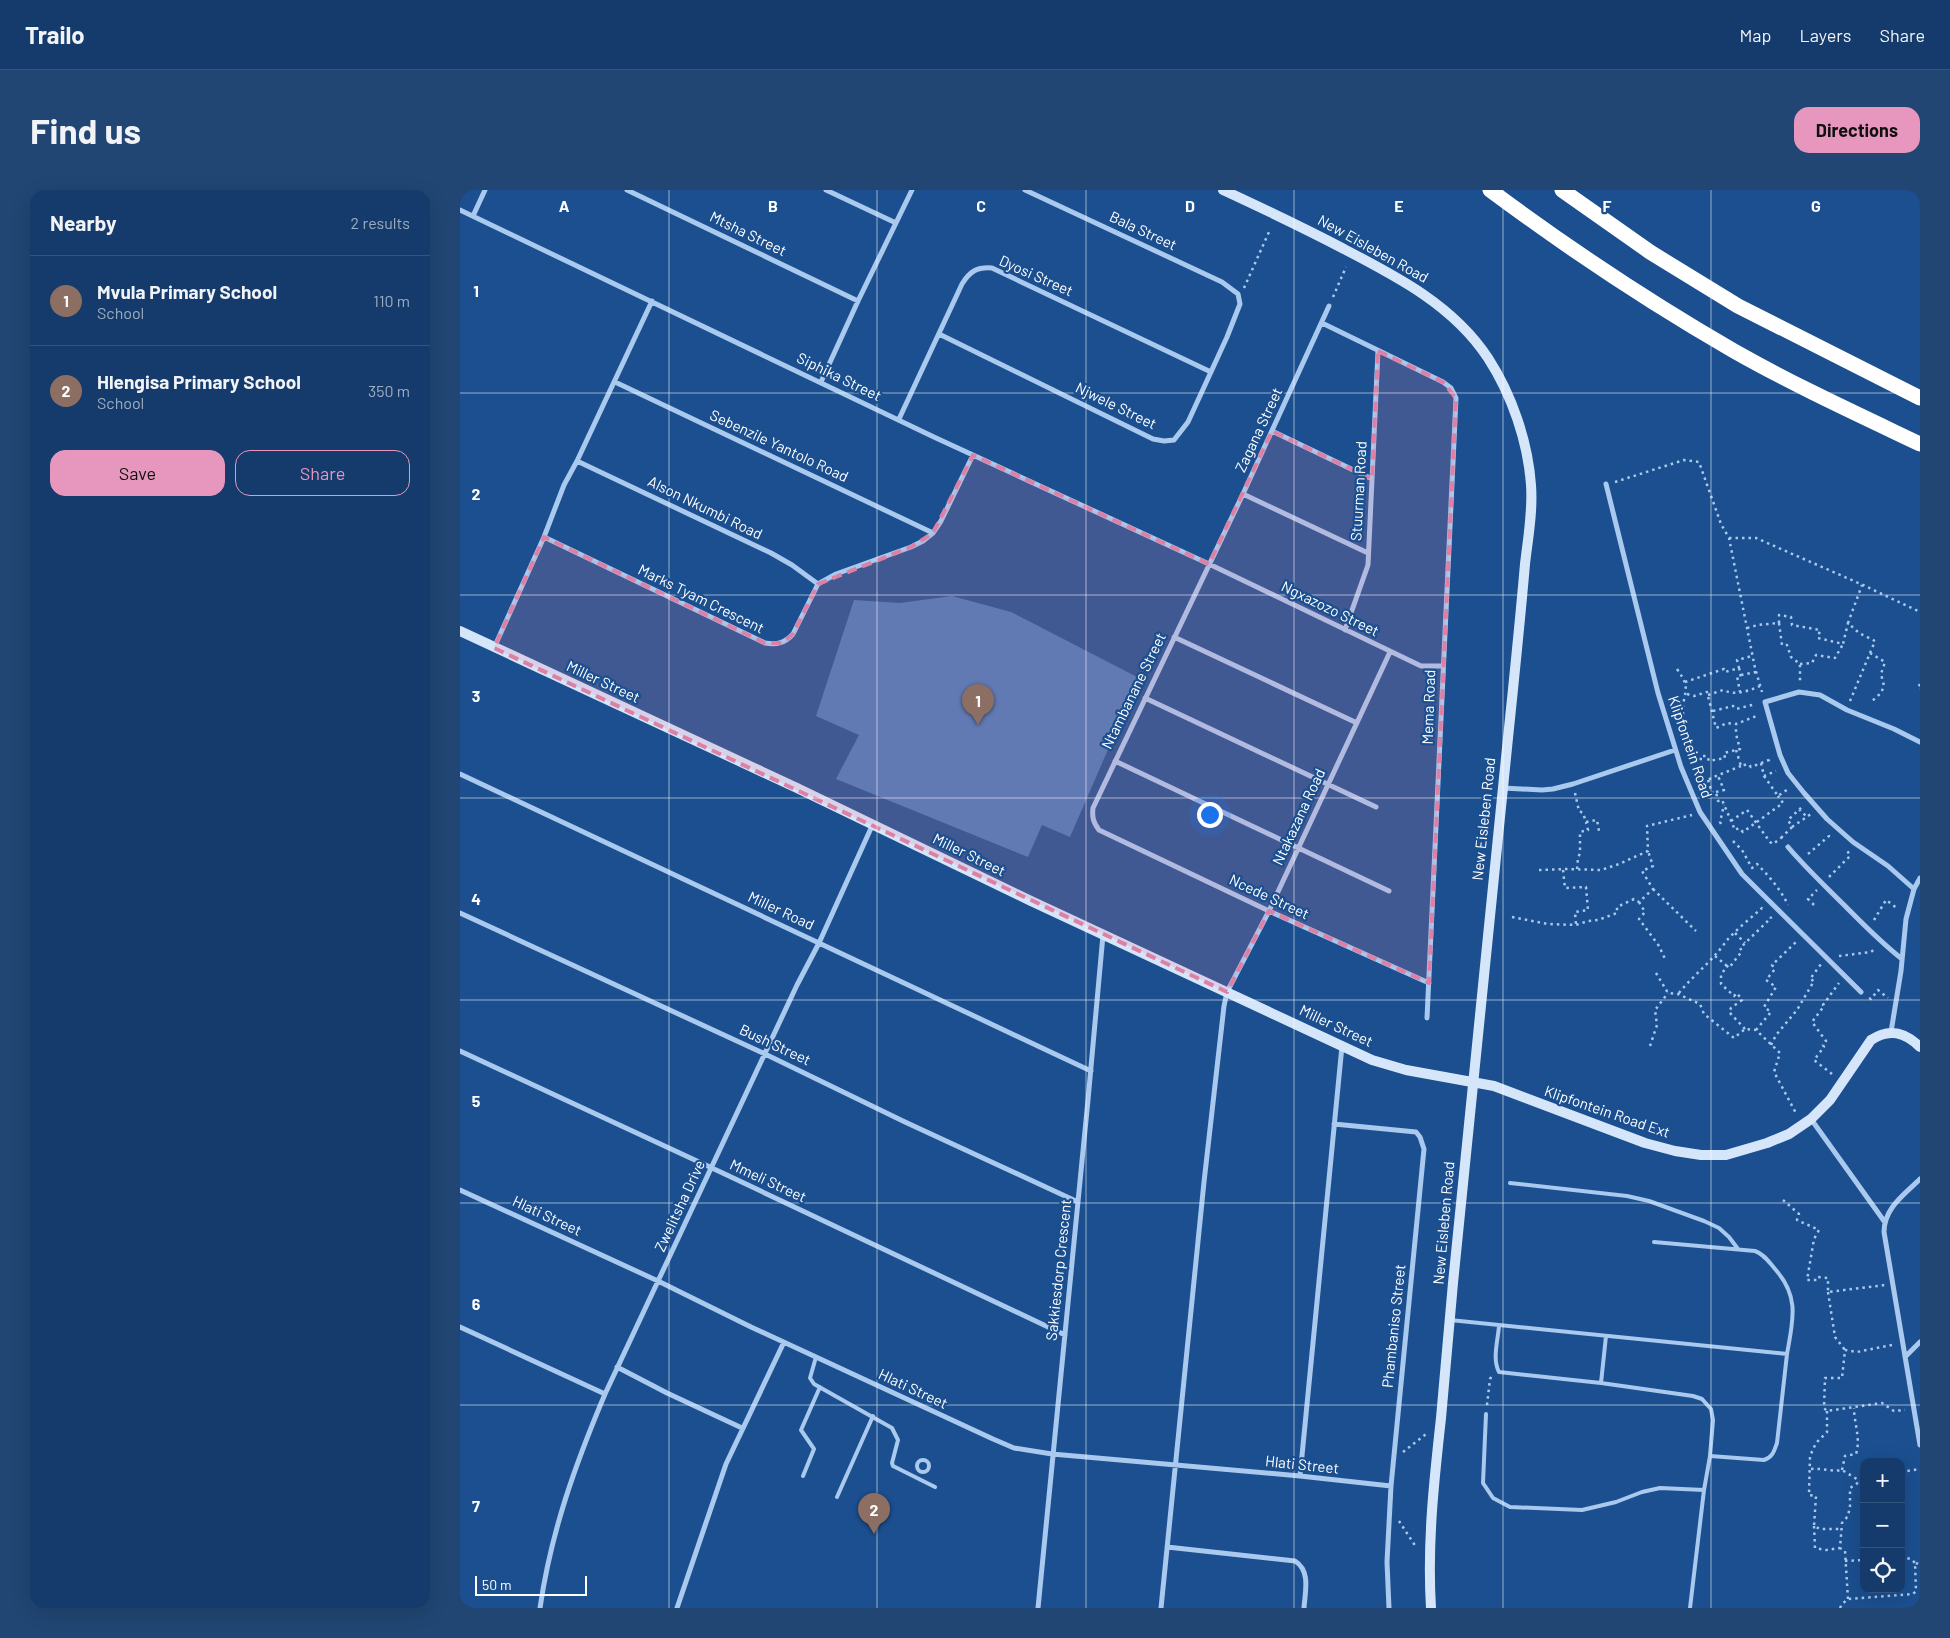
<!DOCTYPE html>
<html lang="en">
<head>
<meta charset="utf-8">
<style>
  :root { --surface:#143b6b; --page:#214673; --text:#f1f3f6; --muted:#9dadc1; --line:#33557e; --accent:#e797bd }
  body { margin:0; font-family:Barlow,sans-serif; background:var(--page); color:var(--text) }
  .controls { position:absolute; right:15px; bottom:15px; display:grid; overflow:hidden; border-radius:10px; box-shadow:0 5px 20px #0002 }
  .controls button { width:45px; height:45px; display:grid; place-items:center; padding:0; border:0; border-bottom:1px solid var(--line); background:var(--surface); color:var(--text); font:25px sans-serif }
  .scale { position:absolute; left:15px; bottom:12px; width:112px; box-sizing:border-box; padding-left:5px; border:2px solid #fff; border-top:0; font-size:14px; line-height:18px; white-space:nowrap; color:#fff; -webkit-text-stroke:4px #1b4f8f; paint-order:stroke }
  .you { position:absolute; left:749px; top:624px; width:18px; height:18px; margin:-12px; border:4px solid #fff; border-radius:50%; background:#1a73e8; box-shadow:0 0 0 8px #1a73e833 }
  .badge { display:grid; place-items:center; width:32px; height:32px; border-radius:50%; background:var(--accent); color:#fff; font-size:16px; font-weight:700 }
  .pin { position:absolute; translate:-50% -41px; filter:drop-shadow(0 1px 2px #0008) }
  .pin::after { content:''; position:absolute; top:26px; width:18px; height:15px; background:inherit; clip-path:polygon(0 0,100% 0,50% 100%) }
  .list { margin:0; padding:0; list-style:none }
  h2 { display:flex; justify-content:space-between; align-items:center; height:65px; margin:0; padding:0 20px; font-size:21px }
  h2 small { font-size:16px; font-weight:400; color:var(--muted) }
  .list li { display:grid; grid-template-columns:32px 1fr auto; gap:15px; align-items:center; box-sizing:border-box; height:90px; padding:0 20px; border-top:1px solid var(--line) }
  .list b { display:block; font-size:19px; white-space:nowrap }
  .list p { margin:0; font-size:16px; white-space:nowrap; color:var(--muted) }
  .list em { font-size:16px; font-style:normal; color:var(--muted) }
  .actions { display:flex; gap:10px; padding:15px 20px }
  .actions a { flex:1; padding:11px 0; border:1px solid var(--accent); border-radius:15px; text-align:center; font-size:18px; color:var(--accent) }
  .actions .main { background:var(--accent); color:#111 }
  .icon { flex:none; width:28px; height:28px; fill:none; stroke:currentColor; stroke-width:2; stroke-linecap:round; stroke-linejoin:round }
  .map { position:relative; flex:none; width:1460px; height:1418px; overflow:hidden; border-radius:15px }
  header { display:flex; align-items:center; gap:30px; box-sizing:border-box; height:70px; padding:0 25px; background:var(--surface); border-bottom:1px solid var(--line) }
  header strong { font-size:24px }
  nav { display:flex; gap:28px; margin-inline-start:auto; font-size:18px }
  .intro { display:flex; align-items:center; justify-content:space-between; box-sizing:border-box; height:120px; padding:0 30px }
  h1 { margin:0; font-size:35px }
  .button { padding:12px 22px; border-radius:15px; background:var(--accent); color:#111; font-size:18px; font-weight:700 }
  main { display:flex; gap:30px; padding:0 30px }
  aside { flex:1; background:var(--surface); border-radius:15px; box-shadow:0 5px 20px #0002 }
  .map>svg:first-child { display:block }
  .building { fill:#4478b7 }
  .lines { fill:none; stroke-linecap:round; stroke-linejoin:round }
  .path { stroke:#a9c9ee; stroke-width:2.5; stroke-dasharray:2.5 4; stroke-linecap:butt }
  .lane { stroke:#a9c9ee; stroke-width:4 }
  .street { stroke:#a9c9ee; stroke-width:5 }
  .secondary { stroke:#d6e6fa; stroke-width:10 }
  .highway { stroke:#fff; stroke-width:15 }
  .marked { fill:#dd80a5; fill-opacity:0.2; stroke:#dd80a5; stroke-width:4; stroke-dasharray:10 6; stroke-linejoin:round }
  .grid { fill:none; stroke:#fff; stroke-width:1; stroke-opacity:0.55 }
  .labels { text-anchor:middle; stroke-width:4.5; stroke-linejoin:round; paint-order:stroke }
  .street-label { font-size:15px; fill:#fff; stroke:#1b4f8f }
  .grid-label { font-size:16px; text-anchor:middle; font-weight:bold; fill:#fff; stroke:#1b4f8f; stroke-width:4.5; stroke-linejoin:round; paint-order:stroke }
</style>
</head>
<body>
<header>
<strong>Trailo</strong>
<nav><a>Map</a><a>Layers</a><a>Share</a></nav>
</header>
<div class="intro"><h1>Find us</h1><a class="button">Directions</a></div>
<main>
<aside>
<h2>Nearby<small>2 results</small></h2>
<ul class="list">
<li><span class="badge" style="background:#8d6e63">1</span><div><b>Mvula Primary School</b><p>School</p></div><em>110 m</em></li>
<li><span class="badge" style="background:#8d6e63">2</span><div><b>Hlengisa Primary School</b><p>School</p></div><em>350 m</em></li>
</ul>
<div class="actions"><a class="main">Save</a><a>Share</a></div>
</aside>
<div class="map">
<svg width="1460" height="1418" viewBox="0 0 1460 1418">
  <rect width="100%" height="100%" fill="#1b4f8f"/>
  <path class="building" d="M492,406L551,422L679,488L610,647L582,635L568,667L376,589L399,545L356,526L394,410L440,413Z"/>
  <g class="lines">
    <path class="path" d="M784,98L809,42
      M873,107L886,77
      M1155,292L1224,270L1239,272L1261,334L1269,348L1295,478L1302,502
      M1269,348H1296L1403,395L1460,422
      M1319,433L1322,455H1327L1331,467L1340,474V493
      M1287,438L1298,435L1319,433V425L1331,427L1332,435L1360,440L1358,448L1383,454L1388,433
      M1410,463L1425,472L1421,484L1424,496L1421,503L1411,512
      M1340,474L1352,473L1356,465L1375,468L1383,454
      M1279,478L1281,485L1277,486L1280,502
      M1217,479C1233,501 1222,502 1223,523C1224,538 1229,555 1233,569L1229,568
      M1281,485L1296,482
      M1225,492L1264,479L1265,482L1279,478L1277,470L1292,466
      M1460,494L1458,498L1460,499
      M1227,504L1234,506L1247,502L1256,538L1267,533L1276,534L1299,525
      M1248,505L1263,500C1276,506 1288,501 1300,496
      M1390,511L1415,451L1399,443L1388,433L1402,395
      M1253,521L1273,516L1276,519L1296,514
      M1276,560L1281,576L1288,574L1291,577L1309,570V567
      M1233,569H1243V566H1247L1249,571L1265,568L1264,563L1280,559L1276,544V534
      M1301,573L1304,586L1316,581
      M1304,586L1318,606L1328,599
      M1248,590L1252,603L1256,602L1258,611L1262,610L1275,640L1279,638L1283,642L1323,613L1318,606
      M1239,598L1251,588L1281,576
      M1256,602L1264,600L1258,586
      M1115,603L1119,621L1123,623L1126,632L1137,630L1139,641
      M1339,619L1347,627
      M1271,631L1287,620L1310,652L1313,654L1321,648
      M1261,634L1260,632L1264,615
      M1332,637L1351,624
      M1321,648L1332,637L1328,630L1343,616
      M1273,651L1282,660L1292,678L1297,674C1309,686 1321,700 1328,715
      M1348,664L1369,646L1368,644
      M1117,679L1118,668L1120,663V642L1128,640L1126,632
      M1079,680L1105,679L1141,680L1159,674L1188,661L1187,636L1232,625
      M1103,680L1105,698L1126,697L1128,720L1115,722L1116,735
      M1369,687L1390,666L1387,660
      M1193,699L1236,741
      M1179,712L1185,722L1179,729L1199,756L1206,771
      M1354,715L1348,709L1357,700
      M1052,727L1088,734L1116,735L1128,731L1138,730L1157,723V717L1174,709L1179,712L1193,699L1182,681L1193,676L1188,661
      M1414,730L1426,710L1438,719
      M1275,743L1285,753
      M1255,766L1267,776
      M1379,766L1411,762L1415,759
      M1196,783L1208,803L1218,804L1240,814L1244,824L1274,848L1285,839L1296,840L1320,863L1314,882L1337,925
      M1219,803C1230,789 1244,778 1256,764C1260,760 1264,754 1268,749C1278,738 1291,728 1302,718L1304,719
      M1409,808L1411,809L1418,800L1428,808
      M1285,839L1269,822L1271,818L1282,810L1277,803L1274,806L1261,794V785L1267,776L1269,778L1282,761L1280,758L1311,728L1310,727
      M1296,840L1311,822L1304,817L1316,797L1306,790L1315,779L1312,775L1337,751
      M1311,855L1316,845L1337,820L1354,791L1350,789L1361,774
      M1190,856L1197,835L1195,820L1208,803
      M1372,884L1354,870L1364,857L1363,855L1366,851L1352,832L1364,816L1363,815L1379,793
      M1323,1010L1339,1024L1337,1030L1359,1040L1354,1049L1347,1090H1357L1358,1087L1368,1088V1102L1425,1095
      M1368,1102L1375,1147L1385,1160
      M1432,1155L1397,1162L1385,1160L1382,1188H1365L1364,1218L1367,1221L1422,1213L1434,1221L1445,1220
      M1027,1215L1030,1189L1032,1186
      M1367,1221V1242L1356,1253L1350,1266L1349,1305L1356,1306L1354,1336L1360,1339H1381
      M943,1262L966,1244
      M1351,1279C1362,1278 1372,1282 1382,1280L1400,1291
      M1382,1280L1385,1266L1396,1264C1401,1249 1394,1233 1394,1218
      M1441,1282L1460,1279
      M939,1331L956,1357
      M1354,1336L1355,1358L1366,1360L1380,1358
      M1441,1367L1451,1369L1455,1373
      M1385,1371L1404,1370
      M1388,1409L1385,1361L1380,1358L1382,1333L1388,1326L1390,1316V1298L1404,1289
      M1380,1418L1382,1414L1388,1409L1453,1404L1456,1401L1455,1373L1460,1374"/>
    <path class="lane" d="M1050,993L1167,1006L1189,1011L1244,1031L1259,1038L1269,1047L1278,1059
      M1194,1052L1295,1061C1304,1064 1309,1072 1315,1079C1340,1107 1333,1130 1327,1164
      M990,1130L1327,1164L1317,1253C1314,1261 1313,1267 1304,1270L1250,1266L1253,1230L1251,1219L1242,1209L1233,1206L1141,1193L1039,1182C1032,1169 1038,1150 1039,1136
      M356,1167L350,1188L354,1194L432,1238L438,1250L432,1273L433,1276L475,1297
      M1141,1193L1146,1146
      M1026,1224L1023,1293L1033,1308L1050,1317L1122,1320L1156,1312L1182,1302L1200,1298L1244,1300L1250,1266
      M457 1276a6 6 0 1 1 12 0a6 6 0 1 1-12 0Z
      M343,1286L354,1259L341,1240L360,1197
      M377,1307L413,1226
      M1230,1418L1244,1300"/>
    <path class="street" d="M167,0L398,111
      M366,0L436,33
      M0,20L476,248L749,374L961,476H983
      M13,26L25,0
      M869,116L783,304L633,618C632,627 633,632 639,640L809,721L969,793
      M862,133L983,192L991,198L996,208L967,828
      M479,144L693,249L704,251L714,250L728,232L767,147L780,114L778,104L762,92L565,0
      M155,192L473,343
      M361,192L398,111L452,0
      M439,229L502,94C510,81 517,77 532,78L751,182
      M812,241L912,289
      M117,271L311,363L332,375L358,394
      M1146,294L1198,503L1221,577L1240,622L1282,684L1401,802
      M783,304L908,363
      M84,347L305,453C317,455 325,453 333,444L358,394L376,384L451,357L463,351L473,343L481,331L513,265
      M885,440L908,375L918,161
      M714,447L897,533
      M34,458L84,347L104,295L117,271L192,111
      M685,508L916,617
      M655,571L929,701
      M0,584L631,881
      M1043,598L1082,600L1093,599L1113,594L1215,560
      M1328,657C1345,677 1364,695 1382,713C1402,733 1420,752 1442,769
      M1454,699L1460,688
      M0,723L305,864L445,932L618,1012
      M1431,842L1441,781L1446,729L1454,699L1428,676L1393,652L1367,629L1344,603L1328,583L1320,565L1305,512L1339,502L1360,505L1387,520L1434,539L1460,552
      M0,861L252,978L605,1145
      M1351,929L1424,1031
      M874,934L956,942L960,947L964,959L931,1296L927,1372L929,1418
      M1460,989C1444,1005 1424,1018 1424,1042L1460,1255
      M0,1000L198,1091L291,1137L533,1249L554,1258L592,1264L840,1286L931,1296
      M0,1137L145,1204
      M1445,1167L1460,1152
      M157,1177L207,1203L282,1238
      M840,1286L882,856
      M707,1357L835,1371C851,1381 845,1402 844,1418
      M80,1418C91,1342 115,1275 145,1204L337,795L359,753L412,636
      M217,1418L266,1274L324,1152
      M578,1418L628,910L643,745
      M701,1418L744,992L764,816L767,802L809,721L930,462"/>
    <path class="secondary" d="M763,0C804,19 844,38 884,59C938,87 994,116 1028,168C1052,205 1068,252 1071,295C1073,321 1068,348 1065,374C1060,432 1054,490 1048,548C1028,730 1011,912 993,1093C989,1138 985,1183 981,1228C974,1291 967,1354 971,1418
      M0,441L337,598L571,711L912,870L946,880L1034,896L1185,953L1215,961L1241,965H1266L1307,953L1329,944L1351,929L1370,910L1411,850C1429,838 1445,842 1460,857"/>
    <path class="highway" d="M1030,0C1108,58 1189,112 1274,161C1334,195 1397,224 1460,254
      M1102,0L1190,62L1278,116L1460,208"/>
  </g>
  <path class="marked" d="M918,161L983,192L996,208L969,793L809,721L767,802L34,458L84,347L305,453H322L333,444L358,394L451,357L473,343L513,265L749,374L812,241L912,289Z"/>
  <path class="grid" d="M209,0V1418M417,0V1418M626,0V1418M834,0V1418M1043,0V1418M1251,0V1418M0,203H1460M0,405H1460M0,608H1460M0,810H1460M0,1013H1460M0,1215H1460"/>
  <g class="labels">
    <g class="street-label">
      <text transform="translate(683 41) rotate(25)" y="5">Bala Street</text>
      <text transform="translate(288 44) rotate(26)" y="5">Mtsha Street</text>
      <text transform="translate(913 59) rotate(29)" y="5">New Eisleben Road</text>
      <text transform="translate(576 86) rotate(24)" y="5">Dyosi Street</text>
      <text transform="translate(379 187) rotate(26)" y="5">Siphika Street</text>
      <text transform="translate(656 216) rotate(26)" y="5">Njwele Street</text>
      <text transform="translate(799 240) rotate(-65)" y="5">Zagana Street</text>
      <text transform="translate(319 256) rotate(25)" y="5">Sebenzile Yantolo Road</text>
      <text transform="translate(899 301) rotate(-87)" y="5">Stuurman Road</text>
      <text transform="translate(245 318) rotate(26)" y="5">Alson Nkumbi Road</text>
      <text transform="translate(241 409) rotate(26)" y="5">Marks Tyam Crescent</text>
      <text transform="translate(870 419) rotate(26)" y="5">Ngxazozo Street</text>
      <text transform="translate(143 492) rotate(25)" y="5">Miller Street</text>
      <text transform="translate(674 501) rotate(-64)" y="5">Ntambanane Street</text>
      <text transform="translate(969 517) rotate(-88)" y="5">Mema Road</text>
      <text transform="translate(1230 557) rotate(71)" y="5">Klipfontein Road</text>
      <text transform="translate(839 627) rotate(-65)" y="5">Ntakazana Road</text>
      <text transform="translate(1024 629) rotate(-84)" y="5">New Eisleben Road</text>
      <text transform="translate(509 665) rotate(26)" y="5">Miller Street</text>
      <text transform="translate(809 707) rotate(25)" y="5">Ncede Street</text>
      <text transform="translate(321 721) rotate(25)" y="5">Miller Road</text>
      <text transform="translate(876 836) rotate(25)" y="5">Miller Street</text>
      <text transform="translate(315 855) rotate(25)" y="5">Bush Street</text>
      <text transform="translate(1147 922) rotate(19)" y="5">Klipfontein Road Ext</text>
      <text transform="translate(308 991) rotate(25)" y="5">Mmeli Street</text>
      <text transform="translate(220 1016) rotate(-65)" y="5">Zwelitsha Drive</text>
      <text transform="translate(87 1026) rotate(25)" y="5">Hlati Street</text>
      <text transform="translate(984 1033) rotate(-85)" y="5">New Eisleben Road</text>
      <text transform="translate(599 1080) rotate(-84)" y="5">Sakkiesdorp Crescent</text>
      <text transform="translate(934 1136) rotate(-84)" y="5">Phambaniso Street</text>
      <text transform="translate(453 1199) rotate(25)" y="5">Hlati Street</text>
      <text transform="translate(842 1275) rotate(6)" y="5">Hlati Street</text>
    </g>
  </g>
  <g class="grid-label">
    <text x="104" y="22">A</text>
    <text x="313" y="22">B</text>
    <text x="521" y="22">C</text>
    <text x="730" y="22">D</text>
    <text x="939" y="22">E</text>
    <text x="1147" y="22">F</text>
    <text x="1356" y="22">G</text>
    <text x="16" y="107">1</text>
    <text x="16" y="310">2</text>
    <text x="16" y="512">3</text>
    <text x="16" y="715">4</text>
    <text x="16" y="917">5</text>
    <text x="16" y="1120">6</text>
    <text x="16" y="1322">7</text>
  </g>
</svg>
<div class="controls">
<button>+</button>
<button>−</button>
<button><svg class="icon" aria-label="locate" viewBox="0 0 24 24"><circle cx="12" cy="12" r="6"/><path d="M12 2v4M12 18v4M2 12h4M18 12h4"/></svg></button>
</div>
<div class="scale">50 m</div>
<div class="you"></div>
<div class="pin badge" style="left:518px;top:535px;background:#8d6e63">1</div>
<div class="pin badge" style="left:414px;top:1344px;background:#8d6e63">2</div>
</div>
</main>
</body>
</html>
